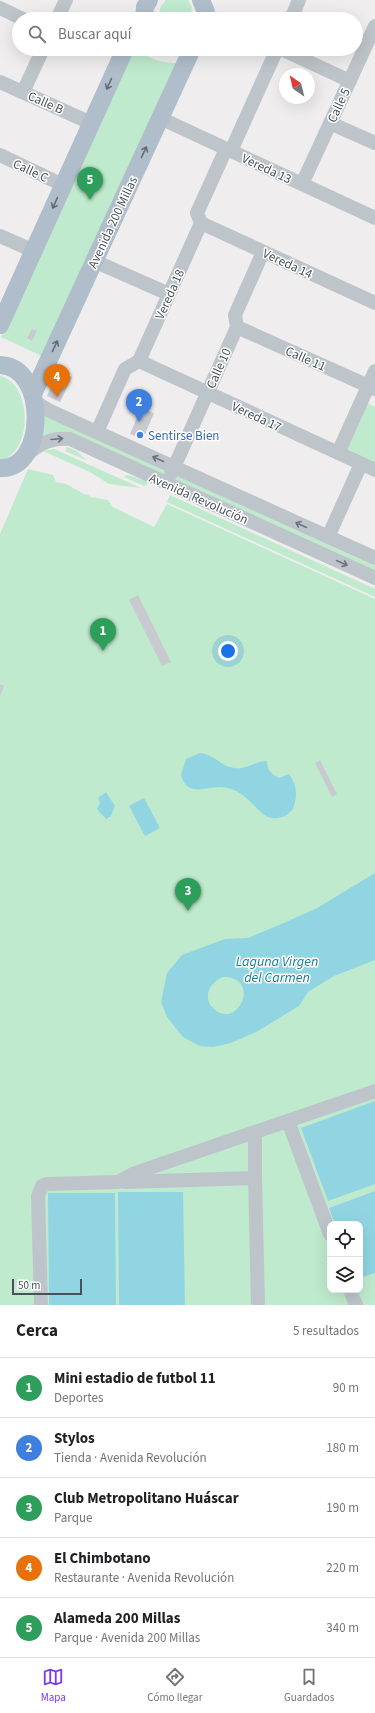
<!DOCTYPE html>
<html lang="es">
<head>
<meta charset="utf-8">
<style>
  :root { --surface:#fff; --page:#f2f2f2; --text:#202124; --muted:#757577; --line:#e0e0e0; --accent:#7c3aed }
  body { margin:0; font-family:"Source Sans 3",sans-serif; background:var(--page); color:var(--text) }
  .controls { position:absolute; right:12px; bottom:12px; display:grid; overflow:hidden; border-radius:8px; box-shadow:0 4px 16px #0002 }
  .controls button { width:36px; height:36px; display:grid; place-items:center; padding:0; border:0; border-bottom:1px solid var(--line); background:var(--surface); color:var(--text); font:20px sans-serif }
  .compass { position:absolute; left:279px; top:68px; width:36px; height:36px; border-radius:50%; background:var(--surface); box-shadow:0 4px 16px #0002; rotate:325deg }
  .scale { position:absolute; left:12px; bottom:10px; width:70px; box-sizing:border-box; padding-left:4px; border:2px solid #475159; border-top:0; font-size:11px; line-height:14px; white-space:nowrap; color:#475159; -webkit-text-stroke:3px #fff; paint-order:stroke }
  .you { position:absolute; left:228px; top:651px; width:14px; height:14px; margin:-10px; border:3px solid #fff; border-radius:50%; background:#1a73e8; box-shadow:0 0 0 6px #1a73e833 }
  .badge { display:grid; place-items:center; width:26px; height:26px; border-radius:50%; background:var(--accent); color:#fff; font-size:13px; font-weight:700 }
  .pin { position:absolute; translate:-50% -33px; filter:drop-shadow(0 1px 2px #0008) }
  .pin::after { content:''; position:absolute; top:21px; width:14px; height:12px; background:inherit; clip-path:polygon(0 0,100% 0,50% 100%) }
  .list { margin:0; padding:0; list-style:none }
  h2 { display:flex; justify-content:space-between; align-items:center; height:52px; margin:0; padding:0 16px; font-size:17px }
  h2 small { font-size:13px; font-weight:400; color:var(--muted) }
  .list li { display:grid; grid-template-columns:26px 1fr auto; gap:12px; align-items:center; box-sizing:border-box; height:60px; padding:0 16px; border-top:1px solid var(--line) }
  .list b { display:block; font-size:15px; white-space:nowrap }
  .list p { margin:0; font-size:13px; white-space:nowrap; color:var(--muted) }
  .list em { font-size:13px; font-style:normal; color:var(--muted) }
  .icon { flex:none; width:22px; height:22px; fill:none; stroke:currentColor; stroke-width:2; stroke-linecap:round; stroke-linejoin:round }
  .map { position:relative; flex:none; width:375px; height:1305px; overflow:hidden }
  .search { position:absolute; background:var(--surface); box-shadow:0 4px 16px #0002; left:12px; right:12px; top:12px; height:44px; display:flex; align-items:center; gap:10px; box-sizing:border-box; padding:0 14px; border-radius:22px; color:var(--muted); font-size:15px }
  .sheet { height:352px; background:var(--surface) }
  nav { display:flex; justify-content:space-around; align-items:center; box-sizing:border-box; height:56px; border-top:1px solid var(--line); background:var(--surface); font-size:11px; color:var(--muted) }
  nav a { display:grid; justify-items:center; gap:2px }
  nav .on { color:var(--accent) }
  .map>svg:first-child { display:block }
  .green { fill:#bfeace; fill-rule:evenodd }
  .water { fill:#91d5e3; fill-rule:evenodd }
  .building { fill:#c8cad0 }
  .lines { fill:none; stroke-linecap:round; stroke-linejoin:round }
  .minor { stroke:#bdc5cb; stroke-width:14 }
  .major { stroke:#afbeca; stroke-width:18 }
  .oneway { stroke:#616c75 }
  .oneway2 { stroke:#6a747b }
  .shop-dot { fill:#3f7fe0; stroke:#fff; stroke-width:1.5 }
  .labels { text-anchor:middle; stroke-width:3; stroke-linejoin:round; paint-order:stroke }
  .street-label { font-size:13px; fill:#475159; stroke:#fff }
  .shop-label { font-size:13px; fill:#366cbe; stroke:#fff; text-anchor:start }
  .water-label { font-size:14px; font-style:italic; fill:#1a7d92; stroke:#fff }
</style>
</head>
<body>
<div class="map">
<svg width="375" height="1305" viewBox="0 0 375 1305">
  <rect width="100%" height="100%" fill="#f0edee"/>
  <path class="green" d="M166,0H188L192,7L190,19H157L161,6Z
    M132,49C141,49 143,55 151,58C160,62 168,63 177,63L46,358L1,337Z
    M0,376C31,382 35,451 0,461Z
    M367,403L375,407V465L345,452Z
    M40,413L166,470L162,477L81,442L39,437Z
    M67,447L77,451L86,460L65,451Z
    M54,449L141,488L109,484L90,472L43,451Z
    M28,469L53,475L56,482L66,484L86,495L87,494L91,497L108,500L113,507L154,527L167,504L375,599V1305H0V534ZM330,1224H360V1290H330Z
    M127,475L147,481L148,484L144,486L124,477Z
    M178,476L375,566V574L174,483Z
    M170,495L375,589V597L167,502Z"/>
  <path class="water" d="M200,753C213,754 221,766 234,768C246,770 255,761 267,761C267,770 271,774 279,778L289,774C297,786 298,795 293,809C287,816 281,819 272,818C259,817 248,792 228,788C210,783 188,801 181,775L186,759Z
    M106,792L115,806L111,816L106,819L97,809L100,803L98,798Z
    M144,798L160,828L145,836L129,806Z
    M375,873V960L334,976L308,992L299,1006L258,1031L231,1043L213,1047L200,1046L183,1037L167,1017L161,1002L167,973L182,955L225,939L248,938L286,922L317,908ZM223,977C263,977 237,1032 213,1008C202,997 210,982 223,977Z
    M375,1101V1184L328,1201L301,1128Z
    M375,1191V1273L360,1278V1224H335L329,1208Z
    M118,1192H183L185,1305H119Z
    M48,1193H115L116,1305H49Z"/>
  <path class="building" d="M32,329L37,331L32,341L27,338Z
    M58,371L72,377L60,402L47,396Z
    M141,408L154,413L143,439L130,434Z
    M138,595L171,662L162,666L129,600Z
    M0,684L4,686L0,696Z
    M320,760L337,794L332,797L315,763Z"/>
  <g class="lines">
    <path class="minor" d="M0,8L23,19
      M57,19L66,0
      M291,19L299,0
      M281,49L350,81
      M0,82L91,123
      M23,92L43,49
      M160,118L375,218
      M330,123L375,143
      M231,151L277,49
      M0,155L63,185
      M302,184L375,26
      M201,223L375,303
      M0,236L34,251
      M94,261L169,294
      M237,327L375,389
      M139,361L375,470
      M35,402L50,411L375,558
      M97,432L125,369L139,361L201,223L197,213L226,149
      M338,453L375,371
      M25,456C39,444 51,437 70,439L375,578
      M171,474L237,327L235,315L263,252
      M328,537L361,464
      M288,1121L330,1234
      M255,1132V1178
      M125,1182L255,1178L258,1305
      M350,1290L356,1305
      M41,1305L38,1196L42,1186L47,1184L118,1182L135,1173L375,1091"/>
    <path class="major" d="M201,0L206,12V19
      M144,19L145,7L149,0
      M0,325L125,49
      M0,365C48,366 47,471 0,468
      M33,394L192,49"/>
  </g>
  <defs><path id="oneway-shaft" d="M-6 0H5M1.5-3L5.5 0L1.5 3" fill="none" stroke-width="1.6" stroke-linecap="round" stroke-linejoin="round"/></defs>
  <g class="oneway">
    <use href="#oneway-shaft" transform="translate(109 84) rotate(114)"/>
    <use href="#oneway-shaft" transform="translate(144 152) rotate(-65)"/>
    <use href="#oneway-shaft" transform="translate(55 203) rotate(114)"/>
    <use href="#oneway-shaft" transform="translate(55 346) rotate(-65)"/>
  </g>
  <g class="oneway2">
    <use href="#oneway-shaft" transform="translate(57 439) rotate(-5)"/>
    <use href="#oneway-shaft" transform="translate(158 459) rotate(-156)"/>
    <use href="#oneway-shaft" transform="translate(301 525) rotate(-155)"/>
    <use href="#oneway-shaft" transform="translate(342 563) rotate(24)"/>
  </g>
  <circle class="shop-dot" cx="140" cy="435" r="4"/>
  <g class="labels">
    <g class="street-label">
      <text transform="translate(46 102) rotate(24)" y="5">Calle B</text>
      <text transform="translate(338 105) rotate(-65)" y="5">Calle 5</text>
      <text transform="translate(267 168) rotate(25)" y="5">Vereda 13</text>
      <text transform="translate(31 170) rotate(25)" y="5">Calle C</text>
      <text transform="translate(112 222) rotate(-65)" y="5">Avenida 200 Millas</text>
      <text transform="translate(288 263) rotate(25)" y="5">Vereda 14</text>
      <text transform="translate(169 294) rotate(-66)" y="5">Vereda 18</text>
      <text transform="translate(306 358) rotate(24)" y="5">Calle 11</text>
      <text transform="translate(218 368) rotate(-66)" y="5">Calle 10</text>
      <text transform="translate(257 416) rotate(25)" y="5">Vereda 17</text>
      <text transform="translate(199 498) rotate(24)" y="5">Avenida Revolución</text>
    </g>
    <g class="shop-label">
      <text x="148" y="440">Sentirse Bien</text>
    </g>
    <g class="water-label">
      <text x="277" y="966">Laguna Virgen<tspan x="277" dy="16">del Carmen</tspan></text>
    </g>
  </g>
</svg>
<div class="controls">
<button><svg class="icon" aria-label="locate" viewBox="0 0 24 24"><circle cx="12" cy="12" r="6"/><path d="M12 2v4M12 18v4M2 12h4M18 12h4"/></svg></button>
<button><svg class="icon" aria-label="layers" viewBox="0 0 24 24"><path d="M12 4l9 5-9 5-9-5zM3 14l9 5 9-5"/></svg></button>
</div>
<svg class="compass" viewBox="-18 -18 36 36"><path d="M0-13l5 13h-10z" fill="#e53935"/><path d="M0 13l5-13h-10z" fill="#757577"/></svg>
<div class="scale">50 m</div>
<div class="you"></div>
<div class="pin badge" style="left:103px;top:651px;background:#2e9e5b">1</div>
<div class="pin badge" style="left:139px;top:422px;background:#3f7fe0">2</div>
<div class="pin badge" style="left:188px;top:911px;background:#2e9e5b">3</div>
<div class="pin badge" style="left:57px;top:397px;background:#e8710a">4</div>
<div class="pin badge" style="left:90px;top:200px;background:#2e9e5b">5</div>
<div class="search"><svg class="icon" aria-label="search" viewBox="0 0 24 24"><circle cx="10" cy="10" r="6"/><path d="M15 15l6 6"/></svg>Buscar aquí</div>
</div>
<section class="sheet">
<h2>Cerca<small>5 resultados</small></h2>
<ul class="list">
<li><span class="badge" style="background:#2e9e5b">1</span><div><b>Mini estadio de futbol 11</b><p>Deportes</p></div><em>90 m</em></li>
<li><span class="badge" style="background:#3f7fe0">2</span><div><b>Stylos</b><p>Tienda · Avenida Revolución</p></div><em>180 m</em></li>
<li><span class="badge" style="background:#2e9e5b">3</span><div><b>Club Metropolitano Huáscar</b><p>Parque</p></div><em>190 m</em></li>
<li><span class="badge" style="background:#e8710a">4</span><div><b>El Chimbotano</b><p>Restaurante · Avenida Revolución</p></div><em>220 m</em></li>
<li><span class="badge" style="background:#2e9e5b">5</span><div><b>Alameda 200 Millas</b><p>Parque · Avenida 200 Millas</p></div><em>340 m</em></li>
</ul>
</section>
<nav>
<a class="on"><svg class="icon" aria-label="map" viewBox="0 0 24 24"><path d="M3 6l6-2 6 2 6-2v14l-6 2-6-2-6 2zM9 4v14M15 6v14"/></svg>Mapa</a>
<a><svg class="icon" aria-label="directions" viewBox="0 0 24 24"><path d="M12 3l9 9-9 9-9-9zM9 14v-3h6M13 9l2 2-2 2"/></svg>Cómo llegar</a>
<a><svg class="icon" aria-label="saved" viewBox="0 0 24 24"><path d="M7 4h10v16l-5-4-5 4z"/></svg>Guardados</a>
</nav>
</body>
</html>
